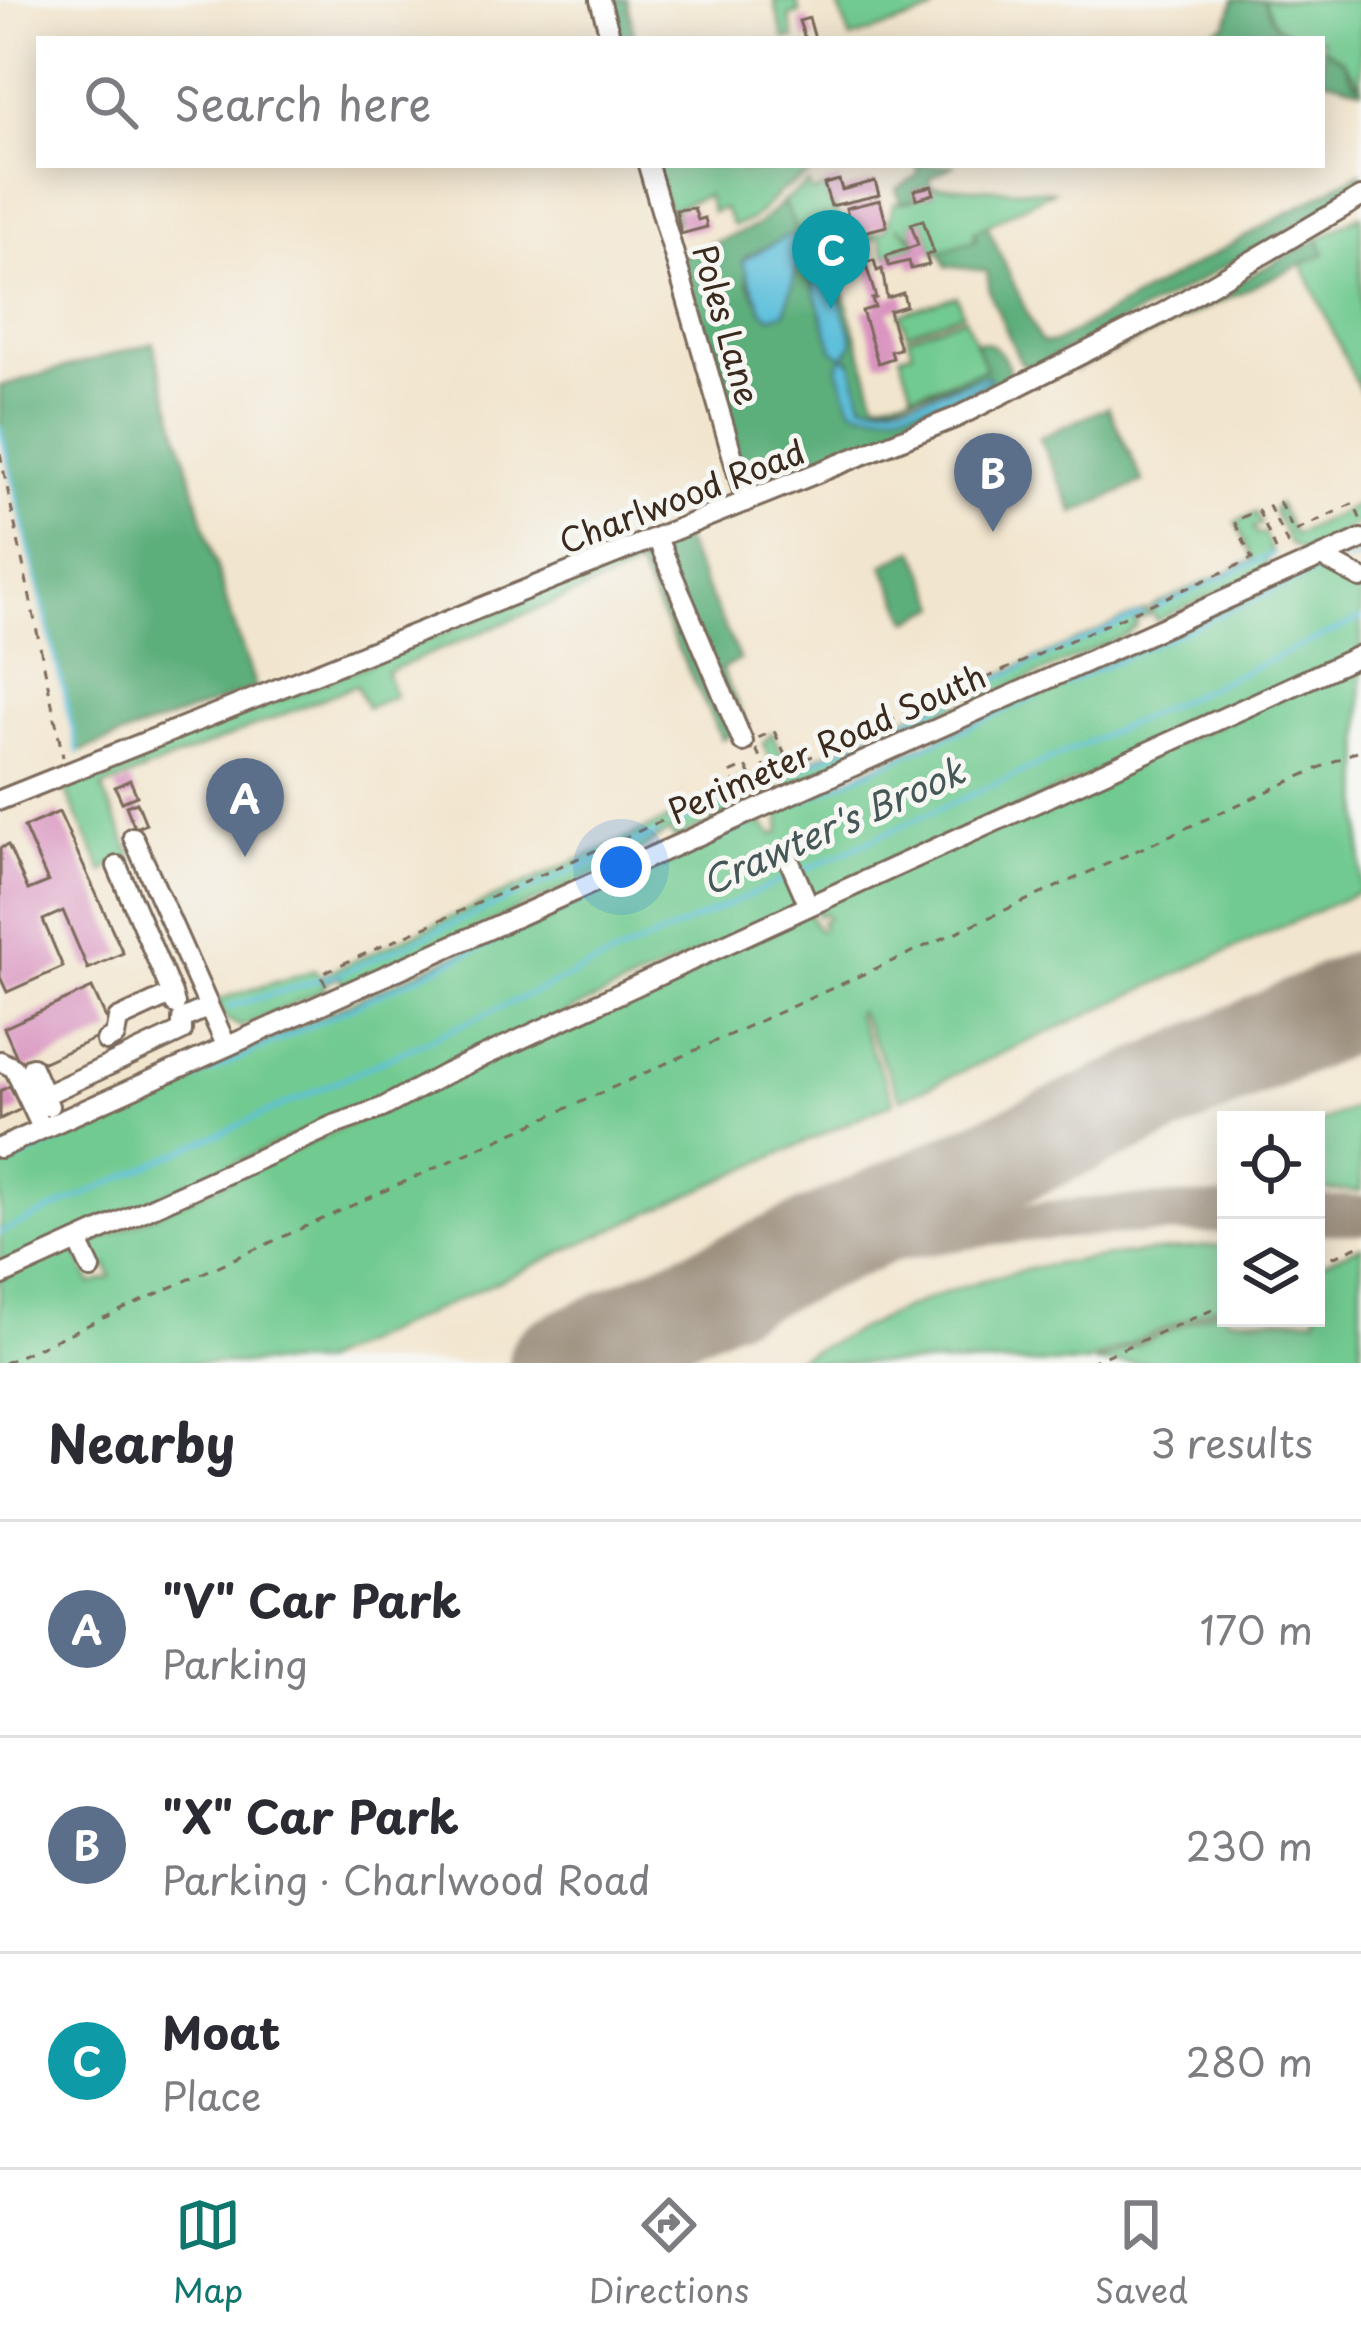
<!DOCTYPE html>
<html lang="en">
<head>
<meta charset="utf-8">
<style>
  :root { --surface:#fff; --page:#f2f2f3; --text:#2b2b33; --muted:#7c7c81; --line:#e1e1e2; --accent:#0f766e }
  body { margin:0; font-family:"Playpen Sans",sans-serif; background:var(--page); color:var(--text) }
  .controls { position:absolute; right:36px; bottom:36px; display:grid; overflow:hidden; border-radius:0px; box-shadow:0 6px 30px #0003 }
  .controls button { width:108px; height:108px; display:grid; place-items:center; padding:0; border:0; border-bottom:3px solid var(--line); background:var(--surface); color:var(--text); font:60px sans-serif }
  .you { position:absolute; left:621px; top:867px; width:42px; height:42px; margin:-30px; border:9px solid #fff; border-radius:50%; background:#1a73e8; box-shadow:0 0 0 18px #1a73e833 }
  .badge { display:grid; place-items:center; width:78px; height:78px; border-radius:50%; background:var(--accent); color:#fff; font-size:39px; font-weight:700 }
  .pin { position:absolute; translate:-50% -99px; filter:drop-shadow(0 3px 6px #0008) }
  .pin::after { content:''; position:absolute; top:63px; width:42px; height:36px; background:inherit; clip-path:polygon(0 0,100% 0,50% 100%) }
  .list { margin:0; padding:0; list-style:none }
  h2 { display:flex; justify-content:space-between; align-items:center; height:156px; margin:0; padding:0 48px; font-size:51px }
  h2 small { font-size:39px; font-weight:400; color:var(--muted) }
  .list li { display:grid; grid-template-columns:78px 1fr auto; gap:36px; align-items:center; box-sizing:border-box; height:216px; padding:0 48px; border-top:3px solid var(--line) }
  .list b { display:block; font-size:45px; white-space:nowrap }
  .list p { margin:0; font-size:39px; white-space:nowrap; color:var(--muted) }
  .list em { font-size:39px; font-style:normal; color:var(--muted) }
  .icon { flex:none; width:66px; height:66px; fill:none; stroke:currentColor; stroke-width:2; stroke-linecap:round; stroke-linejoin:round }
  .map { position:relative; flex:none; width:1361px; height:1363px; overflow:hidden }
  .search { position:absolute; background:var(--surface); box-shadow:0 6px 30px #0003; left:36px; right:36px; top:36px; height:132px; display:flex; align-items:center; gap:30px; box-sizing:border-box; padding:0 42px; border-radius:0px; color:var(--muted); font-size:45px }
  .sheet { height:804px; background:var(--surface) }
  nav { display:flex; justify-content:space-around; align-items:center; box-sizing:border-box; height:168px; border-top:3px solid var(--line); background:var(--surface); font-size:33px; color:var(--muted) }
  nav a { display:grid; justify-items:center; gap:6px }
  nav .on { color:var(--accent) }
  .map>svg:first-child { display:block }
  .green { fill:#71ca90; stroke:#567a57; stroke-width:3 }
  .forest { fill:#5cae7a; stroke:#4c6c4c; stroke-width:3; fill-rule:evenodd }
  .water { fill:#5ec0dc; stroke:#4c757d; stroke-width:3 }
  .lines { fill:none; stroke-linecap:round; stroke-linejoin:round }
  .stream { stroke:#5ec0dc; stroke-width:4.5 }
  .taxiway { stroke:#968876; stroke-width:39 }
  .runway { stroke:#968876; stroke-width:96 }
  .building { fill:#d993bf }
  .minor-casing { stroke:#7b6b5b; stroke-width:24 }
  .path { stroke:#7b6b5b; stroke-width:3; stroke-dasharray:9 9; stroke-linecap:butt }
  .minor { stroke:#fff; stroke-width:18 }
  .labels { text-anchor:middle; stroke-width:10; stroke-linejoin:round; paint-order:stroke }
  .street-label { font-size:33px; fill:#3b2a1e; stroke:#f6f6f2 }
  .water-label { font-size:36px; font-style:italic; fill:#465757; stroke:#f6f6f2 }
</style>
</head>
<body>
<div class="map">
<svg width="1361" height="1363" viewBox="0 0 1361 1363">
  <rect width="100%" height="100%" fill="#f6f6f2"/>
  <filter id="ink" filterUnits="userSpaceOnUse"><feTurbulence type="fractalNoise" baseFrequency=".00833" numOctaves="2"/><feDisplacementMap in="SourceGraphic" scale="24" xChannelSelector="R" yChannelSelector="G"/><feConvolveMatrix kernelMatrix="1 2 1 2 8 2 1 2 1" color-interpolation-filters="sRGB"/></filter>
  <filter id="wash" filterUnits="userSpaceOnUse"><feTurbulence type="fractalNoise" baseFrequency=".004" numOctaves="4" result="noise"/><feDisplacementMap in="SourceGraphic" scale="48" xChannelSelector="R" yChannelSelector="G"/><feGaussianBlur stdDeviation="2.7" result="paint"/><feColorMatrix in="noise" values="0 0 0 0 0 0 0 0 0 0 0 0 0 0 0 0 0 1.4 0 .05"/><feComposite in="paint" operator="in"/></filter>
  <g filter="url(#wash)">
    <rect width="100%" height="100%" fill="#f2e5cd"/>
    <path class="green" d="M774,0H796L800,13L789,16L794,39H784Z
      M836,0H929L933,12L851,39Z
      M1263,0H1361V84L1342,59L1322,47V39C1292,39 1271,32 1263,0Z
      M653,165H739L741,172L809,165L811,173L781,191L752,220L733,226L724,208L712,212L707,195L674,208L677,223L674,225Z
      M808,184L812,192L825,188L831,206L835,205L843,236L860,238L886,230L894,203L933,194L932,186L1053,191L974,232L977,239L934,253L923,221L911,224L916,239L897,226L918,245L886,256L880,237L838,248L834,238L819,228L798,232L783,202Z
      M1361,215V393L1302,264L1324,253L1318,239Z
      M956,296L963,313L907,333L900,314Z
      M965,317L986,369L913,394L900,355L913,351L908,337Z
      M1361,503V522L1333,537L1334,540L1305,552L1289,544L1273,510L1278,504L1294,535Z
      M1256,513L1261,524L1253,528L1257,535L1264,533L1271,550L1264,570L1156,621L1150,609L1155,605L1253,560L1236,522Z
      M632,555L637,568L386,672L395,696L367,708L356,685L102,788L133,858L119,860L103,872L63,785L372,663Z
      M1312,568H1323L1361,585V652L0,1270V1161L745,824L764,825L773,835L780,832V816L789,805Z
      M1146,610L1149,615L1135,621L1137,626L1125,635L980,701L975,691L963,696L961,692Z
      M1361,660V891L901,1099L859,1011L856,1014L894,1102L318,1363H0V1279L69,1248L76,1252L91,1284L111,1277L107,1266L96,1271L85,1247L807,911L818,930L823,928L821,922L828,918L825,913L818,916L814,908Z
      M957,694L959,704L791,786L783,784L763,744L772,733L790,770Z
      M747,776L753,794L742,807L674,839L670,831C663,835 630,857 627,860L347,987L339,977L323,985L325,989L241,1027L225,1018L217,1000L315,970L320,976L742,786L740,779Z
      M1361,1104V1191L1316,1190V1124Z
      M1226,1245V1302L1085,1363H787C849,1335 911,1302 977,1282C1057,1258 1143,1252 1226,1245Z
      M1361,1246V1363H1094L1226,1306V1318H1316V1266Z"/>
    <path class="forest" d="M606,0H627L635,39H617Z
      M1234,0H1263L1275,25L1296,39H1196L1227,24Z
      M1322,47L1343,60L1353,80L1361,84V89L1322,78Z
      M955,165L930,178L932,186L915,190L916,199L901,203L896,189L918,175L917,166Z
      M1361,172V186L1346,197L1176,294L1033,367L1021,364L990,293L987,271L946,266L940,251L976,240L974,232L987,225L1038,337L1042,342L1054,343Z
      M783,202L798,232L823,229L834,238L838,248L831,251L876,401L921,392L986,369L975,342C996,340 1012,361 1009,382L941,417L761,486L750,482L740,467L682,256L756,226ZM814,233L822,236L830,273L852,337L849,351L833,350L804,258L796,270L786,310L763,311L748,283L745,257L785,237ZM845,358L851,360L859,396L869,406L989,375L934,402L862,412L838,367Z
      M1318,239L1325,253L1073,371Z
      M153,343L229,610L256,688L78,752L0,428V386Z
      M1108,407L1143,482L1074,513L1039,438Z
      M681,535L740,660L721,669L748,727L722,739L632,555Z
      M915,550L940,606L909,621L883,565Z"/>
    <path class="water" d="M814,233L824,240L830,273L852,337V345L844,356L852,363L862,402C890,412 958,385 987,375L990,380C964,397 878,423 851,407L838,367L843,356L833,350L805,258L796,270L785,312L771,317L763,311L742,261L785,237Z"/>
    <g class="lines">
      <path class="stream" d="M0,427L78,752
        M1342,560L1361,557
        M1156,608L1273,554
        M966,693L1142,614
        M775,780L952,700
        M780,811L1318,571
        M672,826L747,792
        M798,873L1361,619
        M228,1007L337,975L658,833
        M0,1168L758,821
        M0,1233L788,878"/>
      <path class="taxiway" d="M1345,1005L1361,999
        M1316,1215H1361
        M635,1324C700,1299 765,1271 834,1255C967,1223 1090,1213 1226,1214"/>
      <path class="runway" d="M556,1363L1361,998"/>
    </g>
    <g id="blocks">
      <path class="building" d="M809,18L815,39H805L799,21Z
        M839,180L842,190L875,181L879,195L831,206L824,184Z
        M932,186L934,194L916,199L914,190Z
        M880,200L887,226L853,235L846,208Z
        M694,208L698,220L705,218L707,227L681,234L676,210Z
        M923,220L934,253L926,255L929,265L911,269L909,261L889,266L886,256L918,245L911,224Z
        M874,260L877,271L882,269L887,298L903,293L906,306L889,311L900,349L891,351L893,358L878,363L862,311L875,307L872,299L876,298L865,262Z
        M130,780L137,796L122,802L115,787Z
        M137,802L146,824L135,828L126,806Z
        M59,812L123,953L88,969L63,911L43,920L63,967L7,992L0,977V848L8,845L28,890L48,882L24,827Z
        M92,988L112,1031L23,1071L4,1028Z
        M10,1086L21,1109L0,1119V1091Z"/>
    </g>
  </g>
  <g filter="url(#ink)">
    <use href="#blocks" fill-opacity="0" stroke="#7b6b5b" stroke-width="3"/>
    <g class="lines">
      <g class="minor-casing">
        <path id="minor" d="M600,0L611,39
          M648,165L746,502
          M657,538L743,742
          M1322,557L1361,578
          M0,800L957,417L1161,314L1361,197
          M133,837L226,1045
          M789,860L809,906
          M117,866L172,994
          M106,1041L115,1036L118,1019L172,994L175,1004
          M0,1061L14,1068L42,1128
          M32,1067L49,1106
          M45,1095L182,1031V1019L209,1007
          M0,1148L1361,539
          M78,1241L91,1269
          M0,1276L334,1125L382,1108L445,1074L809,906L1361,655"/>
      </g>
      <path class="path" d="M0,453L63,757
        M1288,545L1269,506L1279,502L1294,532L1354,503L1361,521
        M758,738L774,731L790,766L1252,559L1234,521L1258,510L1276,550
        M756,749L773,784
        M326,985L320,974L737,787L730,773L746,766L758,792
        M1316,1264L1361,1245
        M4,1363L1361,749
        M1089,1363L1226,1304"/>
      <use href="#minor" class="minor"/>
    </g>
  </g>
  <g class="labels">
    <g class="street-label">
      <text transform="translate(726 325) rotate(74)" y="12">Poles Lane</text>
      <text transform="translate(682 497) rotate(-21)" y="12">Charlwood Road</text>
      <text transform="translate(827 744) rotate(-24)" y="12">Perimeter Road South</text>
    </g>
    <g class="water-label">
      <text transform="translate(833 827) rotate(-24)" y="13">Crawter's Brook</text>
    </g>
  </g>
</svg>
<div class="controls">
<button><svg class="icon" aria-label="locate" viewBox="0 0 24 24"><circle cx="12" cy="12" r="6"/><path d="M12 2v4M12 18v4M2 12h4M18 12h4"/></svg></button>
<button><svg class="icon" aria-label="layers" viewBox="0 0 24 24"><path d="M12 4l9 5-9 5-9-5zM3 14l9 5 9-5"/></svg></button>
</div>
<div class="you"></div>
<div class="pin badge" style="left:245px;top:857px;background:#5c6f8a">A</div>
<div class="pin badge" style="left:993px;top:532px;background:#5c6f8a">B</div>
<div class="pin badge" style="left:831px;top:309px;background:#0f9aa8">C</div>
<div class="search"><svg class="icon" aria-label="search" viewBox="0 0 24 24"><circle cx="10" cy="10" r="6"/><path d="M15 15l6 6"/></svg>Search here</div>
</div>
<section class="sheet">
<h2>Nearby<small>3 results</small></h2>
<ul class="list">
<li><span class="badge" style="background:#5c6f8a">A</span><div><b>&quot;V&quot; Car Park</b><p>Parking</p></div><em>170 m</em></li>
<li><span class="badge" style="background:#5c6f8a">B</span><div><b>&quot;X&quot; Car Park</b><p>Parking · Charlwood Road</p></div><em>230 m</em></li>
<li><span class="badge" style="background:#0f9aa8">C</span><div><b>Moat</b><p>Place</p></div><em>280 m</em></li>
</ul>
</section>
<nav>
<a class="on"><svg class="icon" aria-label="map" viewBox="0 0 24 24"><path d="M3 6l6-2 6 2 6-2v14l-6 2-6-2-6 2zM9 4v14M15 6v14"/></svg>Map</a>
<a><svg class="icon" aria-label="directions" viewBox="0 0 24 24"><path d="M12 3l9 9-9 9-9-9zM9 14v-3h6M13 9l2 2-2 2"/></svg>Directions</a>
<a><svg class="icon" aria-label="saved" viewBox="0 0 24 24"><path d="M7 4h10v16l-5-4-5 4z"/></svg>Saved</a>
</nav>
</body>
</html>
